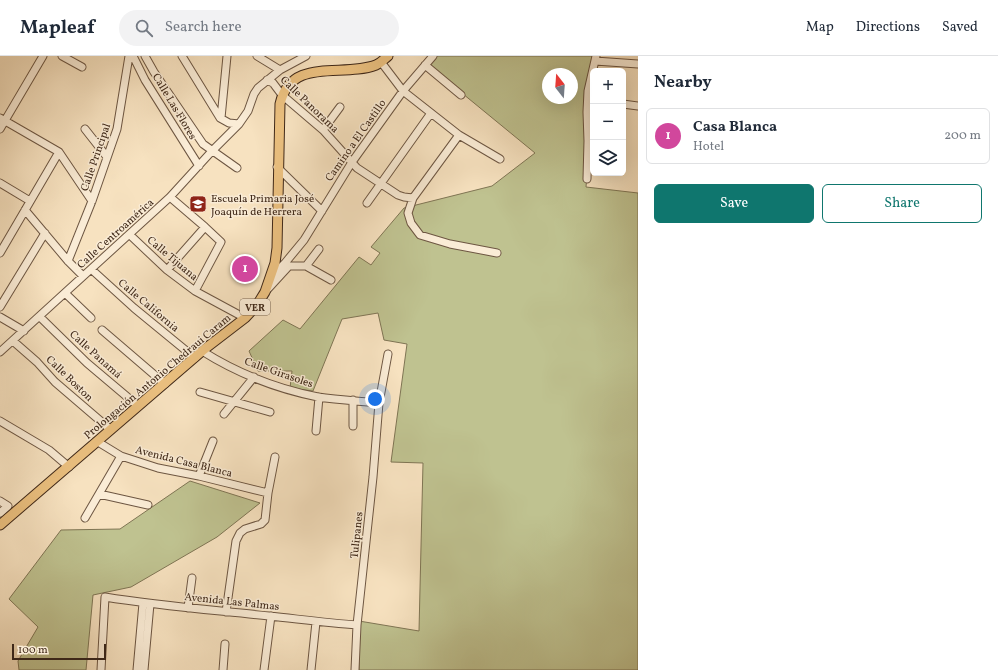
<!DOCTYPE html>
<html lang="en">
<head>
<meta charset="utf-8">
<style>
  :root { --surface:#fff; --page:#f2f2f3; --text:#1f2937; --muted:#747a83; --line:#e0e1e3; --accent:#0f766e }
  body { margin:0; font-family:Vollkorn,serif; background:var(--page); color:var(--text) }
  .controls { position:absolute; right:12px; top:12px; display:grid; overflow:hidden; border-radius:6px; box-shadow:0 4px 16px #0002 }
  .controls button { width:36px; height:36px; display:grid; place-items:center; padding:0; border:0; border-bottom:1px solid var(--line); background:var(--surface); color:var(--text); font:20px sans-serif }
  .compass { position:absolute; left:542px; top:12px; width:36px; height:36px; border-radius:50%; background:var(--surface); box-shadow:0 4px 16px #0002; rotate:343deg }
  .scale { position:absolute; left:12px; bottom:10px; width:94px; box-sizing:border-box; padding-left:4px; border:2px solid #3f2818; border-top:0; font-size:11px; line-height:14px; white-space:nowrap; color:#3f2818; -webkit-text-stroke:3px #faecd6; paint-order:stroke }
  .you { position:absolute; left:375px; top:343px; width:14px; height:14px; margin:-10px; border:3px solid #fff; border-radius:50%; background:#1a73e8; box-shadow:0 0 0 6px #1a73e833 }
  .badge { display:grid; place-items:center; width:26px; height:26px; border-radius:50%; background:var(--accent); color:#fff; font-size:13px; font-weight:700 }
  .pin { position:absolute; translate:-50% -50%; border:2px solid #fff; box-shadow:0 1px 4px #0006 }
  .list { margin:0; padding:0; list-style:none }
  h2 { display:flex; justify-content:space-between; align-items:center; height:52px; margin:0; padding:0 16px; font-size:17px }
  h2 small { font-size:13px; font-weight:400; color:var(--muted) }
  .list li { display:grid; grid-template-columns:26px 1fr auto; gap:12px; align-items:center; box-sizing:border-box; height:56px; margin:0 8px 8px; padding:0 8px; border:1px solid var(--line); border-radius:6px }
  .list b { display:block; font-size:15px; white-space:nowrap }
  .list p { margin:0; font-size:13px; white-space:nowrap; color:var(--muted) }
  .list em { font-size:13px; font-style:normal; color:var(--muted) }
  .actions { display:flex; gap:8px; padding:12px 16px }
  .actions a { flex:1; padding:9px 0; border:1px solid var(--accent); border-radius:6px; text-align:center; font-size:14px; color:var(--accent) }
  .actions .main { background:var(--accent); color:#fff }
  .icon { flex:none; width:22px; height:22px; fill:none; stroke:currentColor; stroke-width:2; stroke-linecap:round; stroke-linejoin:round }
  .map { position:relative; flex:none; width:638px; height:614px; overflow:hidden }
  header { display:flex; align-items:center; gap:24px; box-sizing:border-box; height:56px; padding:0 20px; background:var(--surface); border-bottom:1px solid var(--line) }
  header strong { font-size:19px }
  nav { display:flex; gap:22px; margin-inline-start:auto; font-size:14px }
  .search { width:280px; height:36px; background:var(--page); display:flex; align-items:center; gap:10px; box-sizing:border-box; padding:0 14px; border-radius:22px; color:var(--muted); font-size:15px }
  main { display:flex }
  aside { flex:1; background:var(--surface) }
  .map>svg:first-child { display:block }
  .green { fill:#bfc290; stroke:#7f7554; fill-rule:evenodd }
  .lines { fill:none; stroke-linecap:round; stroke-linejoin:round }
  .minor-casing { stroke:#6d5642; stroke-width:9 }
  .major-casing { stroke:#3f2818; stroke-width:11 }
  .minor { stroke:#faecd6; stroke-width:7 }
  .major { stroke:#ecc180; stroke-width:9 }
  .labels { text-anchor:middle; stroke-width:3; stroke-linejoin:round; paint-order:stroke }
  .shield { fill:#faecd6; stroke:#776351; stroke-width:1 }
  .shield-label { font-size:10px; font-weight:bold; fill:#3f2818 }
  .street-label { font-size:11px; fill:#3f2818; stroke:#faecd6 }
  .poi-label { font-size:11px; fill:#3f2818; stroke:#faecd6; text-anchor:start }
</style>
</head>
<body>
<header>
<strong>Mapleaf</strong>
<div class="search"><svg class="icon" aria-label="search" viewBox="0 0 24 24"><circle cx="10" cy="10" r="6"/><path d="M15 15l6 6"/></svg>Search here</div>
<nav><a>Map</a><a>Directions</a><a>Saved</a></nav>
</header>
<main>
<div class="map">
<svg width="638" height="614" viewBox="0 0 638 614">
  <rect width="100%" height="100%" fill="#f7e2c0"/>
  <filter id="stains"><feTurbulence type="fractalNoise" baseFrequency=".005" numOctaves="4"/><feColorMatrix values="0 0 0 0 .2 0 0 0 0 .09 0 0 0 0 .02 0 0 0 .5 -.17"/></filter>
  <radialGradient id="worn" r=".72"><stop offset=".6" stop-color="#630" stop-opacity="0"/><stop offset="1" stop-color="#630" stop-opacity=".3"/></radialGradient>
  <path class="green" d="M432,0H596L593,15V41L586,131L638,137V614H359V565L419,575L423,407L391,406L407,288L384,284L378,257L342,263L313,335L290,332L292,315H258L249,295L283,264L300,273L359,201L371,209L380,197L371,191L404,152L492,130L535,97L424,6ZM548,18H572V42H548Z
    M190,425L260,447L217,481L131,531L93,539L86,614H19L18,605L38,571L9,543L61,474L120,473Z"/>
  <g class="lines">
    <g class="minor-casing">
      <path id="minor" d="M62,0L82,11
        M133,0L145,24L199,110
        M145,0L154,16L203,88L237,112
        M182,0L220,62L229,67L239,68
        M257,0L280,14
        M595,5L638,8
        M381,6L403,35L459,79L500,103
        M425,9L461,39
        M267,24L273,27L282,39L323,74L357,112L398,139L404,141L413,142
        M623,48L638,50
        M0,62L59,96L92,145
        M221,62L227,0
        M0,73L43,0
        M85,73L107,101
        M323,74L340,51
        M459,79L413,142L408,157L411,167L420,179L450,188L497,197
        M277,111L322,155
        M587,123L588,85L587,56L588,35L596,0
        M0,127L30,145
        M170,141L205,171L221,186L195,235
        M367,147L431,57
        M25,154L68,205L83,220
        M130,179L167,214L195,235L245,262
        M0,197L59,96
        M68,205L92,145L117,73L129,0
        M285,207L289,210H306L331,224
        M306,210L319,193
        M91,213L134,252L195,302
        M167,214L205,171
        M271,221L285,207L304,184L352,106L403,35L433,0
        M267,234L289,210
        M65,237L91,262
        M0,251L45,177
        M0,261L24,275
        M40,261L87,307L138,350
        M102,274L165,328
        M13,285L37,306L55,326L111,374
        M202,295C237,317 278,333 318,341C338,344 359,345 379,347
        M0,296L170,141L212,95L239,68L248,55L254,38L258,32L280,14L306,0
        M200,336L270,356
        M224,358L254,321
        M0,365L49,394L69,411
        M353,370V344
        M316,375L319,341
        M98,386L121,400L158,412L199,420L268,437
        M199,420L213,385
        M99,438L148,449
        M0,445L8,450L0,457
        M85,462L121,400
        M188,552L192,522
        M226,556L236,485L240,477L245,473L261,468L265,464L268,437L275,401
        M101,614L105,541C160,550 214,554 269,560C298,563 327,567 357,569
        M137,614L143,547
        M144,614L150,548
        M223,614L225,588
        M264,614L271,560
        M311,614L316,566
        M355,614L357,569L373,421L379,347L388,298"/>
    </g>
    <g class="major-casing">
      <path id="major" d="M0,469L202,295L245,262L257,249L265,236L275,207L277,192L280,48C291,0 342,22 376,9C381,7 384,3 388,0"/>
    </g>
    <use href="#minor" class="minor"/>
    <use href="#major" class="major"/>
  </g>
  <defs>
    <g id="school-square" transform="scale(0.9)"><rect x="-9" y="-9" width="18" height="18" rx="4" fill="#8f2418" stroke="#faecd6"/><path d="M0-5L7-2L0 1L-7-2ZM-4 1L0 2.5L4 1V4Q0 6-4 4Z" fill="#fff"/></g>
  </defs>
  <g fill-rule="evenodd">
    <use href="#school-square" x="198" y="148"/>
  </g>
  <g class="labels">
    <rect class="shield" x="240" y="243" width="30" height="16" rx="3"/>
    <g class="shield-label">
      <text x="255" y="255">VER</text>
    </g>
    <g class="street-label">
      <text transform="translate(310 48) rotate(44)" y="4">Calle Panorama</text>
      <text transform="translate(175 50) rotate(59)" y="4">Calle Las Flores</text>
      <text transform="translate(355 84) rotate(-55)" y="4">Camino a El Castillo</text>
      <text transform="translate(95 101) rotate(-71)" y="4">Calle Principal</text>
      <text transform="translate(115 177) rotate(-42)" y="4">Calle Centroamérica</text>
      <text transform="translate(173 202) rotate(40)" y="4">Calle Tijuana</text>
      <text transform="translate(149 249) rotate(40)" y="4">Calle California</text>
      <text transform="translate(96 298) rotate(42)" y="4">Calle Panamá</text>
      <text transform="translate(279 316) rotate(19)" y="4">Calle Girasoles</text>
      <text transform="translate(157 320) rotate(-40)" y="4">Prolongación Antonio Chedraui Caram</text>
      <text transform="translate(70 322) rotate(44)" y="4">Calle Boston</text>
      <text transform="translate(184 405) rotate(14)" y="4">Avenida Casa Blanca</text>
      <text transform="translate(356 479) rotate(-84)" y="4">Tulipanes</text>
      <text transform="translate(232 545) rotate(6)" y="4">Avenida Las Palmas</text>
    </g>
    <g class="poi-label">
      <text x="211" y="146">Escuela Primaria José<tspan x="211" dy="13">Joaquín de Herrera</tspan></text>
    </g>
  </g>
  <rect width="100%" height="100%" filter="url(#stains)"/>
  <rect width="100%" height="100%" fill="url(#worn)"/>
</svg>
<div class="controls">
<button>+</button>
<button>−</button>
<button><svg class="icon" aria-label="layers" viewBox="0 0 24 24"><path d="M12 4l9 5-9 5-9-5zM3 14l9 5 9-5"/></svg></button>
</div>
<svg class="compass" viewBox="-18 -18 36 36"><path d="M0-13l5 13h-10z" fill="#e53935"/><path d="M0 13l5-13h-10z" fill="#747a83"/></svg>
<div class="scale">100 m</div>
<div class="you"></div>
<div class="pin badge" style="left:245px;top:213px;background:#d1479c">1</div>
</div>
<aside>
<h2>Nearby<small></small></h2>
<ul class="list">
<li><span class="badge" style="background:#d1479c">1</span><div><b>Casa Blanca</b><p>Hotel</p></div><em>200 m</em></li>
</ul>
<div class="actions"><a class="main">Save</a><a>Share</a></div>
</aside>
</main>
</body>
</html>
